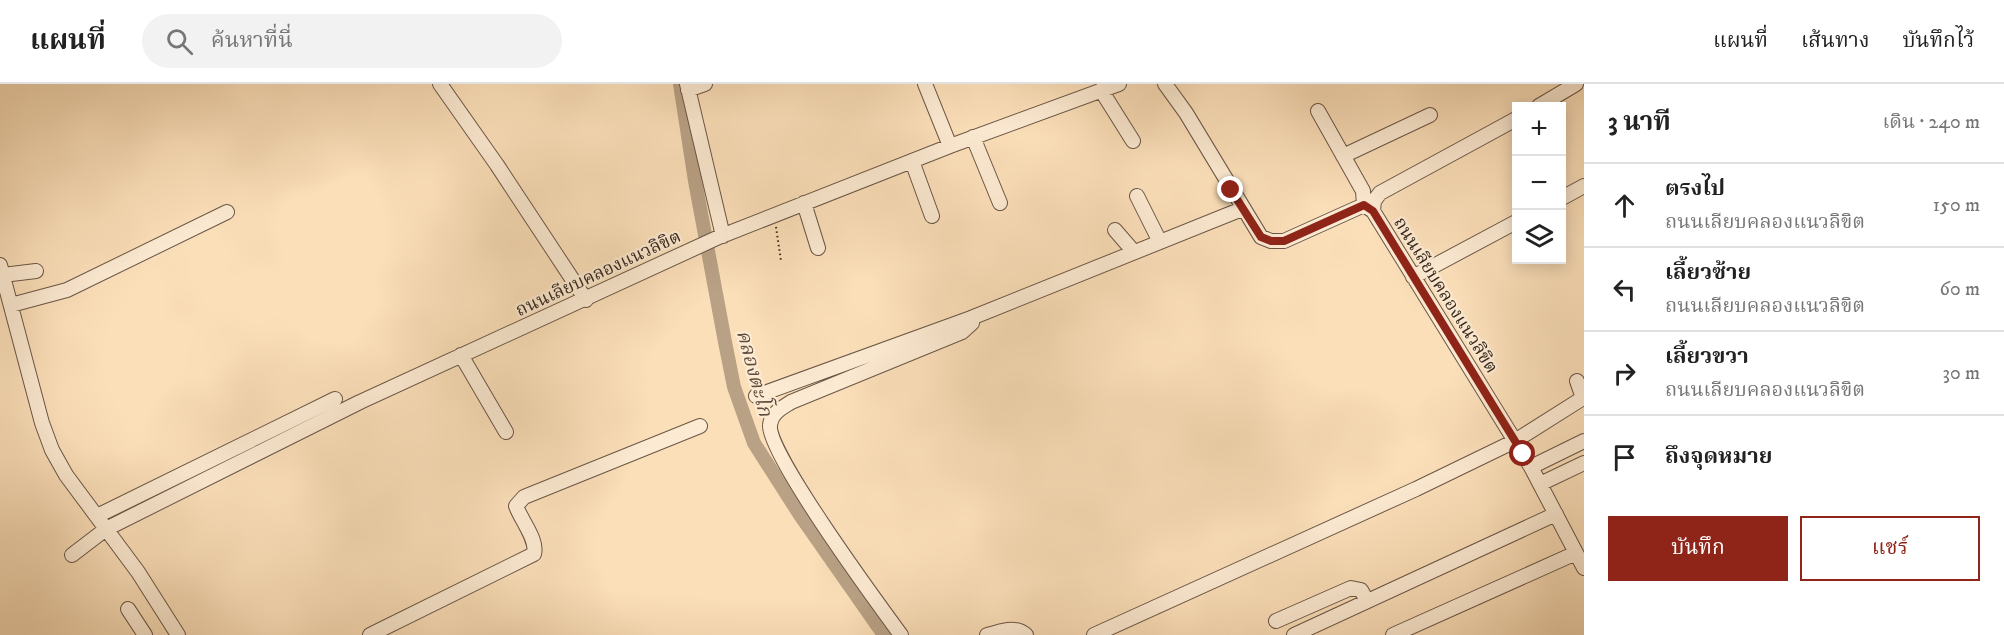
<!DOCTYPE html>
<html lang="th">
<head>
<meta charset="utf-8">
<style>
  :root { --surface:#fff; --page:#f2f2f2; --text:#222; --muted:#767676; --line:#e0e0e0; --accent:#8f2418 }
  body { margin:0; font-family:"IM FELL DW Pica","Noto Serif Thai",serif; background:var(--page); color:var(--text) }
  .controls { position:absolute; right:18px; top:18px; display:grid; overflow:hidden; border-radius:0px; box-shadow:0 3px 15px #0003 }
  .controls button { width:54px; height:54px; display:grid; place-items:center; padding:0; border:0; border-bottom:2px solid var(--line); background:var(--surface); color:var(--text); font:30px sans-serif }
  .stop { position:absolute; width:18px; height:18px; margin:-14px; border:4px solid #8f2418; border-radius:50%; background:#fff }
  .stop.end { background:#8f2418; border-color:#fff; box-shadow:0 2px 6px #0008 }
  .list { margin:0; padding:0; list-style:none }
  h2 { display:flex; justify-content:space-between; align-items:center; height:78px; margin:0; padding:0 24px; font-size:26px }
  h2 small { font-size:20px; font-weight:400; color:var(--muted) }
  .list li { display:grid; grid-template-columns:39px 1fr auto; gap:18px; align-items:center; box-sizing:border-box; height:84px; padding:0 24px; border-top:2px solid var(--line) }
  .list b { display:block; font-size:22px; white-space:nowrap }
  .list p { margin:0; font-size:20px; white-space:nowrap; color:var(--muted) }
  .list em { font-size:20px; font-style:normal; color:var(--muted) }
  .actions { display:flex; gap:12px; padding:18px 24px }
  .actions a { flex:1; padding:14px 0; border:2px solid var(--accent); border-radius:0px; text-align:center; font-size:21px; color:var(--accent) }
  .actions .main { background:var(--accent); color:#fff }
  .icon { flex:none; width:33px; height:33px; fill:none; stroke:currentColor; stroke-width:2; stroke-linecap:round; stroke-linejoin:round }
  .map { position:relative; flex:none; width:1584px; height:551px; overflow:hidden }
  header { display:flex; align-items:center; gap:36px; box-sizing:border-box; height:84px; padding:0 30px; background:var(--surface); border-bottom:2px solid var(--line) }
  header strong { font-size:28px }
  nav { display:flex; gap:33px; margin-inline-start:auto; font-size:21px }
  .search { width:420px; height:54px; background:var(--page); display:flex; align-items:center; gap:15px; box-sizing:border-box; padding:0 21px; border-radius:33px; color:var(--muted); font-size:22px }
  main { display:flex }
  aside { flex:1; background:var(--surface) }
  .map>svg:first-child { display:block }
  .lines { fill:none; stroke-linecap:round; stroke-linejoin:round }
  .canal { stroke:#b9a185; stroke-width:14 }
  .minor-casing { stroke:#6a5646; stroke-width:16 }
  .path { stroke:#39281f; stroke-width:2; stroke-dasharray:1.5 3; stroke-linecap:butt }
  .minor { stroke:#fcead2; stroke-width:14 }
  .route { stroke:#8f2418; stroke-width:8 }
  .labels { text-anchor:middle; stroke-width:4.5; stroke-linejoin:round; paint-order:stroke }
  .street-label { font-size:18px; fill:#39281f; stroke:#fcead2 }
  .water-label { font-size:20px; font-style:italic; fill:#5f4c3e; stroke:#fcead2 }
</style>
</head>
<body>
<header>
<strong>แผนที่</strong>
<div class="search"><svg class="icon" aria-label="search" viewBox="0 0 24 24"><circle cx="10" cy="10" r="6"/><path d="M15 15l6 6"/></svg>ค้นหาที่นี่</div>
<nav><a>แผนที่</a><a>เส้นทาง</a><a>บันทึกไว้</a></nav>
</header>
<main>
<div class="map">
<svg width="1584" height="551" viewBox="0 0 1584 551">
  <rect width="100%" height="100%" fill="#fbdfb9"/>
  <filter id="stains"><feTurbulence type="fractalNoise" baseFrequency=".00333" numOctaves="4"/><feColorMatrix values="0 0 0 0 .2 0 0 0 0 .09 0 0 0 0 .02 0 0 0 .5 -.17"/></filter>
  <radialGradient id="worn" r=".72"><stop offset=".6" stop-color="#630" stop-opacity="0"/><stop offset="1" stop-color="#630" stop-opacity=".3"/></radialGradient>
  <g class="lines">
    <path class="canal" d="M680,0L695,97L725,258L734,303L754,359L800,431L884,551"/>
    <g class="minor-casing">
      <path id="minor" d="M440,0L497,81L586,216
        M687,0L723,152
        M925,0L950,62
        M1165,0L1186,29L1261,153L1271,157H1284L1364,121L1373,127L1531,383L1584,484
        M688,6L705,0
        M1101,6L1133,57
        M1539,22L1576,0
        M1318,27L1363,107L1364,121
        M973,53L1000,119
        M1343,72L1430,31
        M912,77L932,132
        M1137,112L1160,158
        M1562,114L1584,102
        M804,119L818,164
        M1373,127L1374,117L1380,109L1516,35
        M1115,146L1134,168
        M0,181L42,339L52,366L66,391L138,488L178,551
        M3,191L36,187
        M1413,193L1516,138
        M11,221L67,206L227,128
        M461,271L506,348
        M756,312L971,234L1242,125
        M1531,383L1584,357
        M1540,400L1584,379
        M97,432L335,315
        M72,471L106,445L360,318L719,153L950,62L1119,0
        M128,525L145,551
        M1276,537L1351,504L1361,506L1367,517
        M370,551L534,470C538,456 521,436 516,422L524,413L700,342
        M901,551C879,521 767,369 770,341C771,329 782,324 791,318L962,248L972,239L971,234
        M987,551C1000,548 1015,541 1026,551
        M1094,551L1416,405L1515,357L1583,314L1577,297
        M1294,551L1556,430
        M1393,551L1576,469"/>
    </g>
    <path class="path" d="M776,143L781,177"/>
    <use href="#minor" class="minor"/>
  </g>
  <g class="lines">
    <path class="route" d="M1231,106L1261,153L1271,157H1284L1364,121L1373,127L1523,370"/>
  </g>
  <g class="labels">
    <g class="street-label">
      <text transform="translate(598 189) rotate(-25)" y="6">ถนนเลียบคลองแนวลิขิต</text>
      <text transform="translate(1446 211) rotate(58)" y="6">ถนนเลียบคลองแนวลิขิต</text>
    </g>
    <g class="water-label">
      <text transform="translate(755 289) rotate(75)" y="7">คลองตะโก</text>
    </g>
  </g>
  <rect width="100%" height="100%" filter="url(#stains)"/>
  <rect width="100%" height="100%" fill="url(#worn)"/>
</svg>
<div class="controls">
<button>+</button>
<button>−</button>
<button><svg class="icon" aria-label="layers" viewBox="0 0 24 24"><path d="M12 4l9 5-9 5-9-5zM3 14l9 5 9-5"/></svg></button>
</div>
<div class="stop" style="left:1523px;top:370px"></div>
<div class="stop end" style="left:1231px;top:106px"></div>
</div>
<aside>
<h2>3 นาที<small>เดิน · 240 m</small></h2>
<ul class="list">
<li><svg class="icon" aria-label="ahead" viewBox="0 0 24 24"><path d="M12 20V5M6 11l6-6 6 6"/></svg><div><b>ตรงไป</b><p>ถนนเลียบคลองแนวลิขิต</p></div><em>150 m</em></li>
<li><svg class="icon" aria-label="left" viewBox="0 0 24 24"><path d="M17 20v-9H6M10 6l-5 5 5 5"/></svg><div><b>เลี้ยวซ้าย</b><p>ถนนเลียบคลองแนวลิขิต</p></div><em>60 m</em></li>
<li><svg class="icon" aria-label="right" viewBox="0 0 24 24"><path d="M7 20v-9h11M14 6l5 5-5 5"/></svg><div><b>เลี้ยวขวา</b><p>ถนนเลียบคลองแนวลิขิต</p></div><em>30 m</em></li>
<li><svg class="icon" aria-label="arrive" viewBox="0 0 24 24"><path d="M6 21V4h12l-3 4 3 4H6"/></svg><div><b>ถึงจุดหมาย</b></div></li>
</ul>
<div class="actions"><a class="main">บันทึก</a><a>แชร์</a></div>
</aside>
</main>
</body>
</html>
